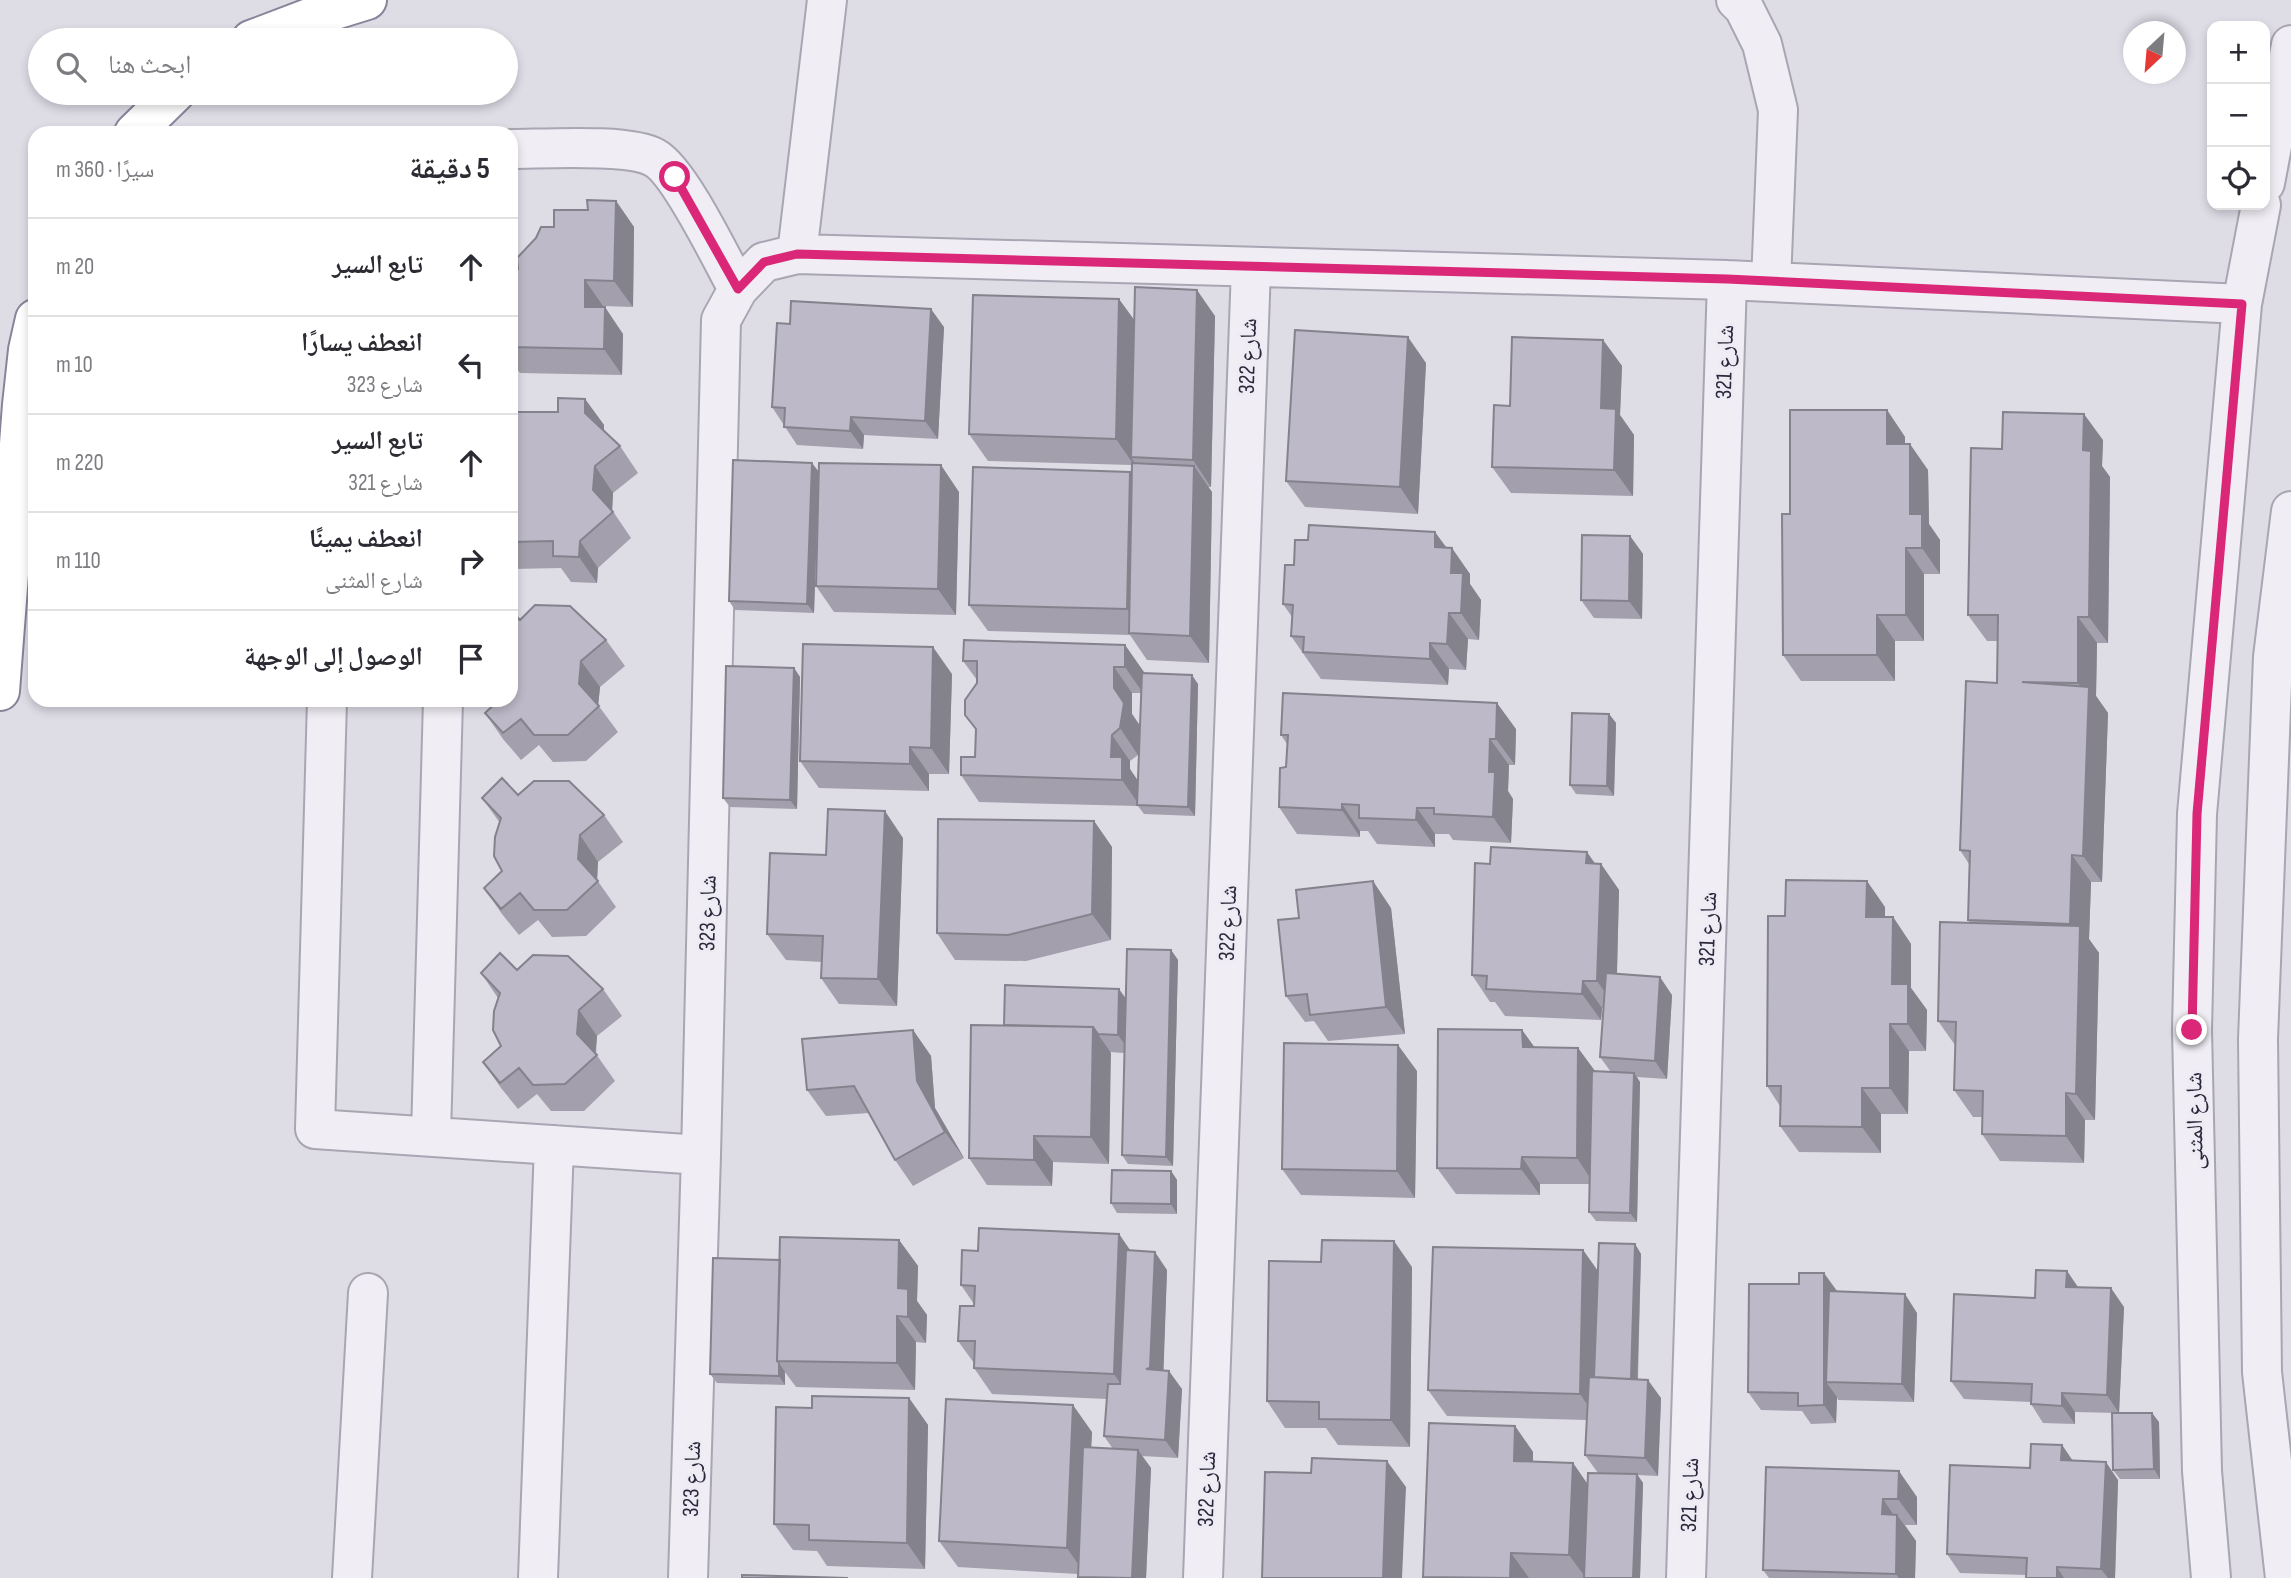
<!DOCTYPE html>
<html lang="ar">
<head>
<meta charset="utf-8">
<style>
  :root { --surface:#fff; --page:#f2f2f3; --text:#2b2b33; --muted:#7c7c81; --line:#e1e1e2 }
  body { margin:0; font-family:"Sofia Sans Condensed","Noto Naskh Arabic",sans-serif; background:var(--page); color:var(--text); direction:rtl }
  .controls { position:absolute; right:21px; top:21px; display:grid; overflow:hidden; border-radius:14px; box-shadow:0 4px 10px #0003 }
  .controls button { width:63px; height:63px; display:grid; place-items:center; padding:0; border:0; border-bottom:2px solid var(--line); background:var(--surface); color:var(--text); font:35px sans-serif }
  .compass { position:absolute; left:2123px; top:21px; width:63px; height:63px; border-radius:50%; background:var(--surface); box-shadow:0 4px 10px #0003; rotate:206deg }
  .stop { position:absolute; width:21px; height:21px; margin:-16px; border:5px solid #db2777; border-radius:50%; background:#fff }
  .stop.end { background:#db2777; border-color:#fff; box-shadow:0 2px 7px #0008 }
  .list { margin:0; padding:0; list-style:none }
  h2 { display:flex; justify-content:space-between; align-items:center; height:91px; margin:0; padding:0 28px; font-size:30px }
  h2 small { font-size:23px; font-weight:400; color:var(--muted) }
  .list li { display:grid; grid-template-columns:46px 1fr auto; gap:21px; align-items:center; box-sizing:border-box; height:98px; padding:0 28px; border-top:2px solid var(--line) }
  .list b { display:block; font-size:26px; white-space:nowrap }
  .list p { margin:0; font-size:23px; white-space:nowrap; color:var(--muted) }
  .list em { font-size:23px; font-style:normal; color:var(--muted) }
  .icon { flex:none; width:38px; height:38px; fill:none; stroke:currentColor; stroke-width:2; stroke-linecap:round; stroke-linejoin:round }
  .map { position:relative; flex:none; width:2291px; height:1578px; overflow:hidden; direction:ltr }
  .search { position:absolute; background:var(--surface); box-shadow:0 4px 10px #0003; left:28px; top:28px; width:490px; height:77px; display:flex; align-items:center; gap:18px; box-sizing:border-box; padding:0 24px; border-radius:38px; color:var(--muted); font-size:26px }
  .panel { position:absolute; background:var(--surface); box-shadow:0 4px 10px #0003; left:28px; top:126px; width:490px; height:581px; border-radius:21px; direction:rtl }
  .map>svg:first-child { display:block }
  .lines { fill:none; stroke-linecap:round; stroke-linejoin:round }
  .minor-casing { stroke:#a9a5b2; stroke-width:42 }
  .highway-casing { stroke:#8a849b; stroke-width:42 }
  .minor { stroke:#f0eef4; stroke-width:38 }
  .highway { stroke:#fff; stroke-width:38 }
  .wall { fill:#a39fac; fill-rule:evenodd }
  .shaded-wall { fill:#84828c }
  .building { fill:#bdb9c8; stroke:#84828c; stroke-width:2 }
  .route { stroke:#db2777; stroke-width:9 }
  .labels { text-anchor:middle; stroke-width:6; stroke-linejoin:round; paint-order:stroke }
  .street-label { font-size:23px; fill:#2c263a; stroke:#edebf3 }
</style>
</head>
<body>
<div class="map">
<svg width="2291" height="1578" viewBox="0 0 2291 1578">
  <rect width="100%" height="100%" fill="#dedce5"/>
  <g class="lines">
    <g class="minor-casing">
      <path id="minor" d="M1736,0L1744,8L1762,44L1778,110L1771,282
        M511,149C543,149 630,143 655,158C680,172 722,260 738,289
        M2265,183L2291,45
        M797,254L827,0
        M327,700L315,1129L701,1155
        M431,1135L443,700
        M352,1578L368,1293
        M538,1578L554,1145
        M688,1578L701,1155L721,320L738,289L764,262L797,254L1727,280L2242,304
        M1203,1578L1251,268
        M1686,1578L1727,280
        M2211,1578L2202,1471L2192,1030L2197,814L2242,304L2261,205
        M2285,1578L2262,1372L2258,1039L2273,657L2291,511"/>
    </g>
    <g class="highway-casing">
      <path id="highway" d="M251,40L309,18L367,0
        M134,133L175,93
        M0,691L22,405L28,350L35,319"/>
    </g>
    <use href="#minor" class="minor"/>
    <use href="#highway" class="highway"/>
  </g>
  <path class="wall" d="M616,201L634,227L633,307L603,306L623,334L622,375L520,373L511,361V269H518L554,227L588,210Z
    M1215,316L1211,487H1208L1212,492L1209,663L1147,660L1130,635L988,631L969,605L1130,472L1132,475V465L988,461L969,434L1134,320Z
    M944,327L938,439L864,435L863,449L797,445L772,407Z
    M1603,340L1622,366L1620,415L1634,435L1633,496L1511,493L1492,467L1510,406Z
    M1426,363L1418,514L1305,507L1286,481Z
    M585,399L604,425V431L620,446L638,473L613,493L612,510L631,538L598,568L597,583L571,582L561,568L512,569L511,567V412H558Z
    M1887,410L1905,437V444L1928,470L1929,524L1940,540V574H1924V641H1895V681H1801L1783,655L1790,514Z
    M2103,440L2102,466L2110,477L2108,643H2097L2096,696L2108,713L2102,882H2091L2089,939L2099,953L2095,1120H2085L2084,1163L2000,1161L1982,1134V1117H1973L1954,1090L1955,1045L1938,1021L1970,923L1968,920L1969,864L1960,850L1997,683L1998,641H1987L1968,615L2002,449Z
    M819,472L959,492L956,615L834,612L816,586L818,480L814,613L735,610L729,601Z
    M1630,536L1643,554L1642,619L1594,618L1581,600Z
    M1446,547L1470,574V584L1481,600L1479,640L1468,639L1466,670L1449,669L1448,685L1321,679L1291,636L1292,617L1283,604L1294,565Z
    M520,620L606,640L625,666L600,687L598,705L618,732L586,761L553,762L539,745L521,760L503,739L485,713L511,700Z
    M1125,645L1144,673L1198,684L1195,816L1144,814L1138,806L979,802L961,775L975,757L977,680L963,661ZM1132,693H1141L1140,726L1132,714ZM1139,749L1138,781L1130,769V761L1138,755Z
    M794,668L800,677L797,809L730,807L723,798Z
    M952,674L949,774H929V791L819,788L800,761Z
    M1609,714L1616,723L1614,796L1576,794L1570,785Z
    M1516,729L1515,765H1509L1508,791L1513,799L1511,843L1453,840L1449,834H1435V847L1377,844L1368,831H1360V837L1297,834L1279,807L1286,767L1287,744L1281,735Z
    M518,795L604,815L623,842L598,862L597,880L616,907L586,936L552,937L538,920L519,935L502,914L484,888L502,871L500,823L482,798Z
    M1094,821L1112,847L1111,940L1026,961L955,960L937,933Z
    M903,838L897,1006L839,1004L821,978L822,962L786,960L767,934L826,855Z
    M1490,864H1601L1619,890L1617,974L1672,995L1667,1079L1637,1077L1640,1082L1637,1222L1596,1221L1589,1212L1590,1184H1540V1195L1456,1194L1437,1168L1522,1030L1534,1047L1578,1048L1595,1071L1611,1072L1600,1057L1604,1008H1602L1601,1020L1505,1016L1495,1002H1490L1472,975Z
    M1885,907V917H1893L1911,944V988L1927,1010L1926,1051H1909L1908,1114H1881V1153L1799,1152L1780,1126V1106L1767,1086L1785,916Z
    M1391,908L1405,1034L1328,1041L1314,1021L1305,1022L1286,996Z
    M1171,950L1178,960L1173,1166L1128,1164L1122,1155L1124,1053L1110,1052L1109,1164L1053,1162L1052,1186L987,1185L969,1158L1004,1025L1126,998Z
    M517,970L603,989L622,1016L597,1036L596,1054L615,1081L584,1111H551L537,1094L518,1109L501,1088L483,1062L501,1046L498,998L481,973Z
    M913,1030L931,1056L935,1108L964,1158L913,1186L895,1160L869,1113L826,1116L807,1090Z
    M1417,1071L1415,1198L1301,1195L1282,1169Z
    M1171,1171L1177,1180V1214L1117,1213L1111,1203Z
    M1119,1234L1130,1251L1167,1270L1163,1371L1182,1389L1178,1458L1142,1456L1151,1468L1146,1578H1078V1574L958,1567L939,1541L1092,1432L1091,1447L1113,1449L1104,1436L1107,1399L992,1394L974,1368V1363L958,1341L974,1306V1304L961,1285Z
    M899,1240L918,1266L917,1301L927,1315L926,1343L916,1342L915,1390L796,1387L785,1372V1385L717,1383L710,1374L780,1260Z
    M1635,1244L1641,1254L1638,1379L1661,1398L1658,1476L1637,1475L1643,1483L1640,1578H1424L1423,1577L1515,1426L1533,1452V1461L1573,1463L1588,1485L1598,1473L1585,1455L1587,1420L1447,1416L1428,1390L1583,1250L1598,1271Z
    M1412,1267L1410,1447L1338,1445L1326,1428H1285L1267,1401Z
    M2067,1271L2078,1287L2124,1307L2119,1413L2075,1412V1424L2043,1423L2031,1404V1402L1964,1399L1951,1381L2035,1298Z
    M1799,1284L1837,1292L1917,1313L1914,1402L1838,1400L1837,1397L1836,1423L1811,1424L1802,1411L1761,1410L1748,1392Z
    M909,1398L928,1425L925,1569L827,1566L817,1551L793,1550L774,1524Z
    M2159,1422L2160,1479H2120L2113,1470Z
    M2062,1445L2073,1461L2118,1480L2115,1578H2026V1575L1960,1573L1947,1554L2030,1468Z
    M1766,1467L1917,1497V1525H1905L1916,1541L1915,1578H1769L1763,1570Z"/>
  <path class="shaded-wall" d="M616,201L634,227L633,307L614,281Z
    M585,280L603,306V333L585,307Z
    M1197,290L1215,316L1211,487L1193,460Z
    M1119,299L1138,325L1131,457L1134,462V465L1116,439Z
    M605,307L623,334L622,375L604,349Z
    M931,309L944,327L938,439L925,421Z
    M1408,337L1426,363L1418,514L1400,487Z
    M1603,340L1622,366L1620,415L1634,435L1633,496L1614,470L1601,408Z
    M585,399L604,425V440L585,413Z
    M1887,410L1905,437V470L1887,444Z
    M2084,414L2103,440L2102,466L2110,477L2108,643L2089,617L2083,450Z
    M851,417L864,435L863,449L850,431Z
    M1910,444L1928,470L1929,524L1940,540V574L1922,548L1910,514Z
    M812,463L819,472L814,613L807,604Z
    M941,465L959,492L956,615L938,589Z
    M595,466L613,493L612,513L593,490Z
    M1194,466L1212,492L1209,663L1190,636Z
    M1130,472L1148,498L1146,635L1127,609Z
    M1435,532L1452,555V548L1470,574V584L1481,600L1479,640L1461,613L1435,547Z
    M1630,536L1643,554L1642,619L1629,601Z
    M580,541L598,568L597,583L579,557Z
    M1906,548L1924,574V641L1906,615Z
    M1449,613L1468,639L1466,670L1447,644Z
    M1877,615L1895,641V681L1877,655Z
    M2078,617L2097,643L2096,696L2108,713L2102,882L2083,856L2089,699L2078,683Z
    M1430,643L1449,669L1448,685L1430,659Z
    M1125,645L1144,672L1143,693L1125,667Z
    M933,647L952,674L949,774L931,748Z
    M581,661L600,687L598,707L579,684Z
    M1114,667L1132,693V714L1143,730L1138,755L1120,728L1114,688Z
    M794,668L800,677L797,809L790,800Z
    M1192,675L1198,684L1195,816L1188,807Z
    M1497,703L1516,729L1515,765L1496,739Z
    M1609,714L1616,723L1614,796L1607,786Z
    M1112,735L1130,761V769L1140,784V806L1122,780L1111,757Z
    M1490,739L1509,765L1508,791L1513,799L1511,843L1493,817L1489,772Z
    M910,747L929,774V791L910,764Z
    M1342,804L1360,831V837L1342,810Z
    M1417,808L1435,834V847L1416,820Z
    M885,811L903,838L897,1006L878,979Z
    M1094,821L1112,847L1111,940L1092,914Z
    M580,835L598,862L597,881L578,859Z
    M1587,852L1601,872V864L1619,890L1616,1008L1597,981L1586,863Z
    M2072,855L2091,882L2089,939L2099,953L2095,1120L2076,1094L2080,938L2070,924Z
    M1373,881L1391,908L1405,1034L1386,1007Z
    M1867,881L1885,907V943L1866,917Z
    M1893,917L1911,944V988L1927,1010L1926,1051L1908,1024L1892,984Z
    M1171,950L1178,960L1173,1166L1166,1157Z
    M1660,977L1672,995L1667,1079L1655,1061Z
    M1583,981L1602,1008L1601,1020L1582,994Z
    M1119,989L1132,1007L1131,1053L1118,1035Z
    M579,1010L597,1036L595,1056L577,1034Z
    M1890,1024L1909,1051L1908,1114L1890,1088Z
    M1093,1027L1111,1053L1109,1164L1091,1137Z
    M913,1030L931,1056L935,1108L964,1158L945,1132L917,1081Z
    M1522,1030L1541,1056L1523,1047Z
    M1398,1045L1417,1071L1415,1198L1397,1171Z
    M1578,1048L1597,1074L1595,1185L1577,1158Z
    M1634,1073L1640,1082L1637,1222L1630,1213Z
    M1862,1088L1881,1114V1153L1862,1127Z
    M2066,1093L2085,1120L2084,1163L2066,1136Z
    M1034,1136L1053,1162L1052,1186L1034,1160Z
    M1522,1157L1540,1184V1195L1521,1169Z
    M1171,1171L1177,1180V1214L1171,1204Z
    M1119,1234L1137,1260L1132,1400L1114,1374Z
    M899,1240L918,1266L917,1301L927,1315L926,1343L908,1317L898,1288Z
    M1394,1241L1412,1267L1410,1447L1391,1420Z
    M1635,1244L1641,1254L1637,1391L1631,1382Z
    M1583,1250L1602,1277L1598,1420L1580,1394Z
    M1155,1252L1167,1270L1163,1386L1150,1368Z
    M2067,1271L2079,1289L2066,1287Z
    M1824,1273L1837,1291L1826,1382L1837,1397L1836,1423L1824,1405Z
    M2111,1288L2124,1307L2119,1413L2107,1395Z
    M1905,1294L1917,1313L1914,1402L1902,1384Z
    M897,1316L916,1342L915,1390L897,1363Z
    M779,1363L785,1372V1385L779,1376Z
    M1169,1371L1182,1389L1178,1458L1165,1440Z
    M1648,1380L1661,1398L1658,1476L1645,1458Z
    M2062,1393L2075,1412V1424L2062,1406Z
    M909,1398L928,1425L925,1569L907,1543Z
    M1073,1405L1092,1432L1085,1574L1067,1548Z
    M2152,1413L2159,1422L2160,1479L2154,1469Z
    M1515,1426L1533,1452V1487L1514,1461Z
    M2062,1445L2074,1463L2061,1460Z
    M1138,1450L1151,1468L1146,1578H1132Z
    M1387,1461L1406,1487L1402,1578H1383Z
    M2106,1462L2118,1480L2115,1578H2108L2101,1569Z
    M1573,1463L1591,1489L1586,1578L1569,1555Z
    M1899,1471L1917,1497V1525L1898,1499Z
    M1637,1474L1643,1483L1640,1578H1633Z
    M1883,1499L1897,1520V1515L1916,1541L1915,1578H1899L1896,1574L1882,1514Z
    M1511,1553L1529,1578H1510Z
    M2057,1567L2064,1578H2057Z"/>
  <path class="building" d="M587,200L616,201L614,281L585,280V307H605L604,349L511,347V269H518L517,258L536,238L541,227H554V210H588Z
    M1135,287L1197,290L1193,460L1131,457Z
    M973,295L1119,299L1116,439L969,434Z
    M791,301L931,309L925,421L851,417L850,431L784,427L785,408L772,407L777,323L790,324Z
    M1295,330L1408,337L1400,487L1286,481Z
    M1512,337L1603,340L1601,408L1616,409L1614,470L1492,467L1494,405L1510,406Z
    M558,398L585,399V413L620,446L595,466L593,490L613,512L580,541L579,557L553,556V541L511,542V412H558Z
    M1790,410H1887V444H1910V514H1922V548H1906V615H1877V655H1783L1782,514H1790Z
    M2003,412L2084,414L2083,450L2091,451L2089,617H2078V683L2022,682L2089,687L2083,856L2072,855L2070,924L1968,920L1970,851L1960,850L1966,681L1997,683L1998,615H1968L1971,448L2002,449Z
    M733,460L812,463L807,604L729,601Z
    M819,463L941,465L938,589L816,586Z
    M1132,463L1194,466L1190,636L1129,633Z
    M973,467L1130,472L1127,609L969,605Z
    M1309,525L1435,532V547L1452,548L1451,573H1463L1461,613H1449L1447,644L1430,643V659L1303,652L1304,637L1291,636L1293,605L1283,604L1285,565H1294L1295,540H1308Z
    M1582,535L1630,536L1629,601L1581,600Z
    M535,605L570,606L606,640L581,661L579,684L599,706L568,735H534L521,719L503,733L485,713L499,700H511V611L520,620Z
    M964,640L1125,645V667H1114V688L1124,703L1120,728L1112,735L1111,757H1122V780L961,775V757H975L976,729L965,715V700L977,683V661H963Z
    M803,644L933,647L931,748L910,747V764L800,761Z
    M726,666L794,668L790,800L723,798Z
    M1142,673L1192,675L1188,807L1137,805Z
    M1283,693L1497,703L1496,739H1490L1489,772H1495L1493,817L1434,814V808H1417L1416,820L1359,818V805L1342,804V810L1279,807L1280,768L1286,767L1288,735H1281Z
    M1572,713L1609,714L1607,786L1570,785Z
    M502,778L518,795L534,781H569L604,815L580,835L578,859L598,881L567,910H534L520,893L501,909L484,888L502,871L494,856L495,837L501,818L482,798Z
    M828,809L885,811L878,979L821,978L823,936L767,934L770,853L826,855Z
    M938,819L1094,821L1092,914L1008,935L937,933Z
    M1491,847L1587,852L1586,863L1601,864L1597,981H1583L1582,994L1486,989L1487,976L1472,975L1475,863L1490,864Z
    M1786,880L1867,881L1866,917H1893L1892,984H1908V1024H1890V1088H1862V1127L1780,1126L1781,1086H1767L1768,916H1785Z
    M1373,881L1386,1007L1310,1015L1307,994L1286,996L1278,920L1299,918L1296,890Z
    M1940,922L2080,926L2076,1094L2066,1093V1136L1982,1134L1983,1091L1954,1090L1956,1022L1938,1021Z
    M1127,949L1171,950L1166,1157L1122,1155Z
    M500,953L517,970L533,955L568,956L603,989L579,1010L577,1034L597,1055L565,1084L533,1085L519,1068L500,1083L483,1062L501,1046L493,1030L494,1011L500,993L481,973Z
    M1606,973L1660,977L1655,1061L1600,1057Z
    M1005,985L1119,989L1118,1035L1098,1034L1093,1027L1004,1025Z
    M971,1025L1093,1027L1091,1137L1034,1136V1160L969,1158Z
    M1438,1029L1522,1030L1523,1047L1578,1048L1577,1158L1522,1157L1521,1169L1437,1168Z
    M913,1030L917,1081L945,1132L895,1160L854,1086L807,1090L802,1039Z
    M1284,1043L1398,1045L1397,1171L1282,1169Z
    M1592,1071L1634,1073L1630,1213L1589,1212Z
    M1112,1170L1171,1171V1204L1111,1203Z
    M979,1228L1119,1234L1114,1374L974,1368L975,1341H958L960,1306H974L975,1286L961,1285L962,1250L978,1251Z
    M780,1237L899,1240L898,1288L908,1289V1317L897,1316V1363L777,1361Z
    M1322,1240L1394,1241L1391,1420L1319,1419V1402L1267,1401L1269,1261L1321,1262Z
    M1599,1243L1635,1244L1631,1379L1594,1377Z
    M1433,1247L1583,1250L1580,1394L1428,1390Z
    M1126,1250L1155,1252L1150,1368L1146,1369L1169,1371L1165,1440L1104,1436L1108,1384H1120Z
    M713,1258L780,1260L777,1361L779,1363V1376L710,1374Z
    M2036,1270L2067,1271L2066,1287L2111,1288L2107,1395L2062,1393V1406L2031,1404L2032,1384L1951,1381L1954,1294L2035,1298Z
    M1799,1273H1824V1405L1798,1406V1393L1748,1392L1749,1284H1799Z
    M1829,1291L1905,1294L1902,1384L1826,1382Z
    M1589,1377L1648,1380L1645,1458L1585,1455Z
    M812,1396L909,1398L907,1543L809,1540V1525L774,1524L776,1407L812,1408Z
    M946,1399L1073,1405L1067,1548L939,1541Z
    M2112,1413H2152L2154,1469L2113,1470Z
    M1429,1423L1515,1426L1514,1461L1573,1463L1569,1555L1511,1553L1510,1578L1423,1577Z
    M2031,1444L2062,1445L2061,1460L2106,1462L2101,1569L2057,1567V1578H2026L2027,1558L1947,1554L1950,1465L2030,1468Z
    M1083,1447L1138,1450L1132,1578L1078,1577Z
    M1312,1458L1387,1461L1383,1578H1262L1265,1472L1311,1473Z
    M1766,1467L1899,1471L1898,1499H1883L1882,1514L1897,1515L1896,1574L1763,1570Z
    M1588,1473L1637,1474L1633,1578H1584Z
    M742,1575L848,1578H742Z"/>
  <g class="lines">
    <path class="route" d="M675,177L738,289L764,262L797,254L1727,279L2242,304L2197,814L2192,1030"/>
  </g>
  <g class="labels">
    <g class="street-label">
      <text transform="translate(1247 356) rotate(-88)" y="8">شارع 322</text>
      <text transform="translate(1724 362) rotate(-88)" y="8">شارع 321</text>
      <text transform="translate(707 913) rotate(-89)" y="8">شارع 323</text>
      <text transform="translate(1227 923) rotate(-88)" y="8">شارع 322</text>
      <text transform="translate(1707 929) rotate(-88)" y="8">شارع 321</text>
      <text transform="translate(2194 1121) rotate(-91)" y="8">شارع المثنى</text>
      <text transform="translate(691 1479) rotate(-88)" y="8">شارع 323</text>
      <text transform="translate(1206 1489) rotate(-88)" y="8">شارع 322</text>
      <text transform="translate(1689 1495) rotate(-88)" y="8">شارع 321</text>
    </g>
  </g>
</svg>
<div class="controls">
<button>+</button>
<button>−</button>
<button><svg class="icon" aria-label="locate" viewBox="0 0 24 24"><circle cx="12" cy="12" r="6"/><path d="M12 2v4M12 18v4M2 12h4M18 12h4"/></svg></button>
</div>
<svg class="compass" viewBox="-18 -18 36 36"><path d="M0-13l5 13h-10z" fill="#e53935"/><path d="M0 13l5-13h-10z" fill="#7c7c81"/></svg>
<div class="stop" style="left:675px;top:177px"></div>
<div class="stop end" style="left:2192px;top:1030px"></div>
<div class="search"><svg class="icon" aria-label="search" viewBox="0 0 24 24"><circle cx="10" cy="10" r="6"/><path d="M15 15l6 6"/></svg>ابحث هنا</div>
<section class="panel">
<h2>5 دقيقة<small>سيرًا · 360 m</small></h2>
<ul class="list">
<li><svg class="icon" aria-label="ahead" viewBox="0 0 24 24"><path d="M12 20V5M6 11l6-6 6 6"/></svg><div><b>تابع السير</b></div><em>20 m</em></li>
<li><svg class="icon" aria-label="left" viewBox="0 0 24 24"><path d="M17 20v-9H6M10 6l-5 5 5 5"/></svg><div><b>انعطف يسارًا</b><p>شارع 323</p></div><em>10 m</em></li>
<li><svg class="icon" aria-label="ahead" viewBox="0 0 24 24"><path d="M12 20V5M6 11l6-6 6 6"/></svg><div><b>تابع السير</b><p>شارع 321</p></div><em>220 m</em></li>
<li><svg class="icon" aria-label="right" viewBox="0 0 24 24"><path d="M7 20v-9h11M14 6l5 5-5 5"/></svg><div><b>انعطف يمينًا</b><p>شارع المثنى</p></div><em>110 m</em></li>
<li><svg class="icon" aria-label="arrive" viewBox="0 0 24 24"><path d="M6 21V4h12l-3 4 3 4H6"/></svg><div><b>الوصول إلى الوجهة</b></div></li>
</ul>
</section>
</div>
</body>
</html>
